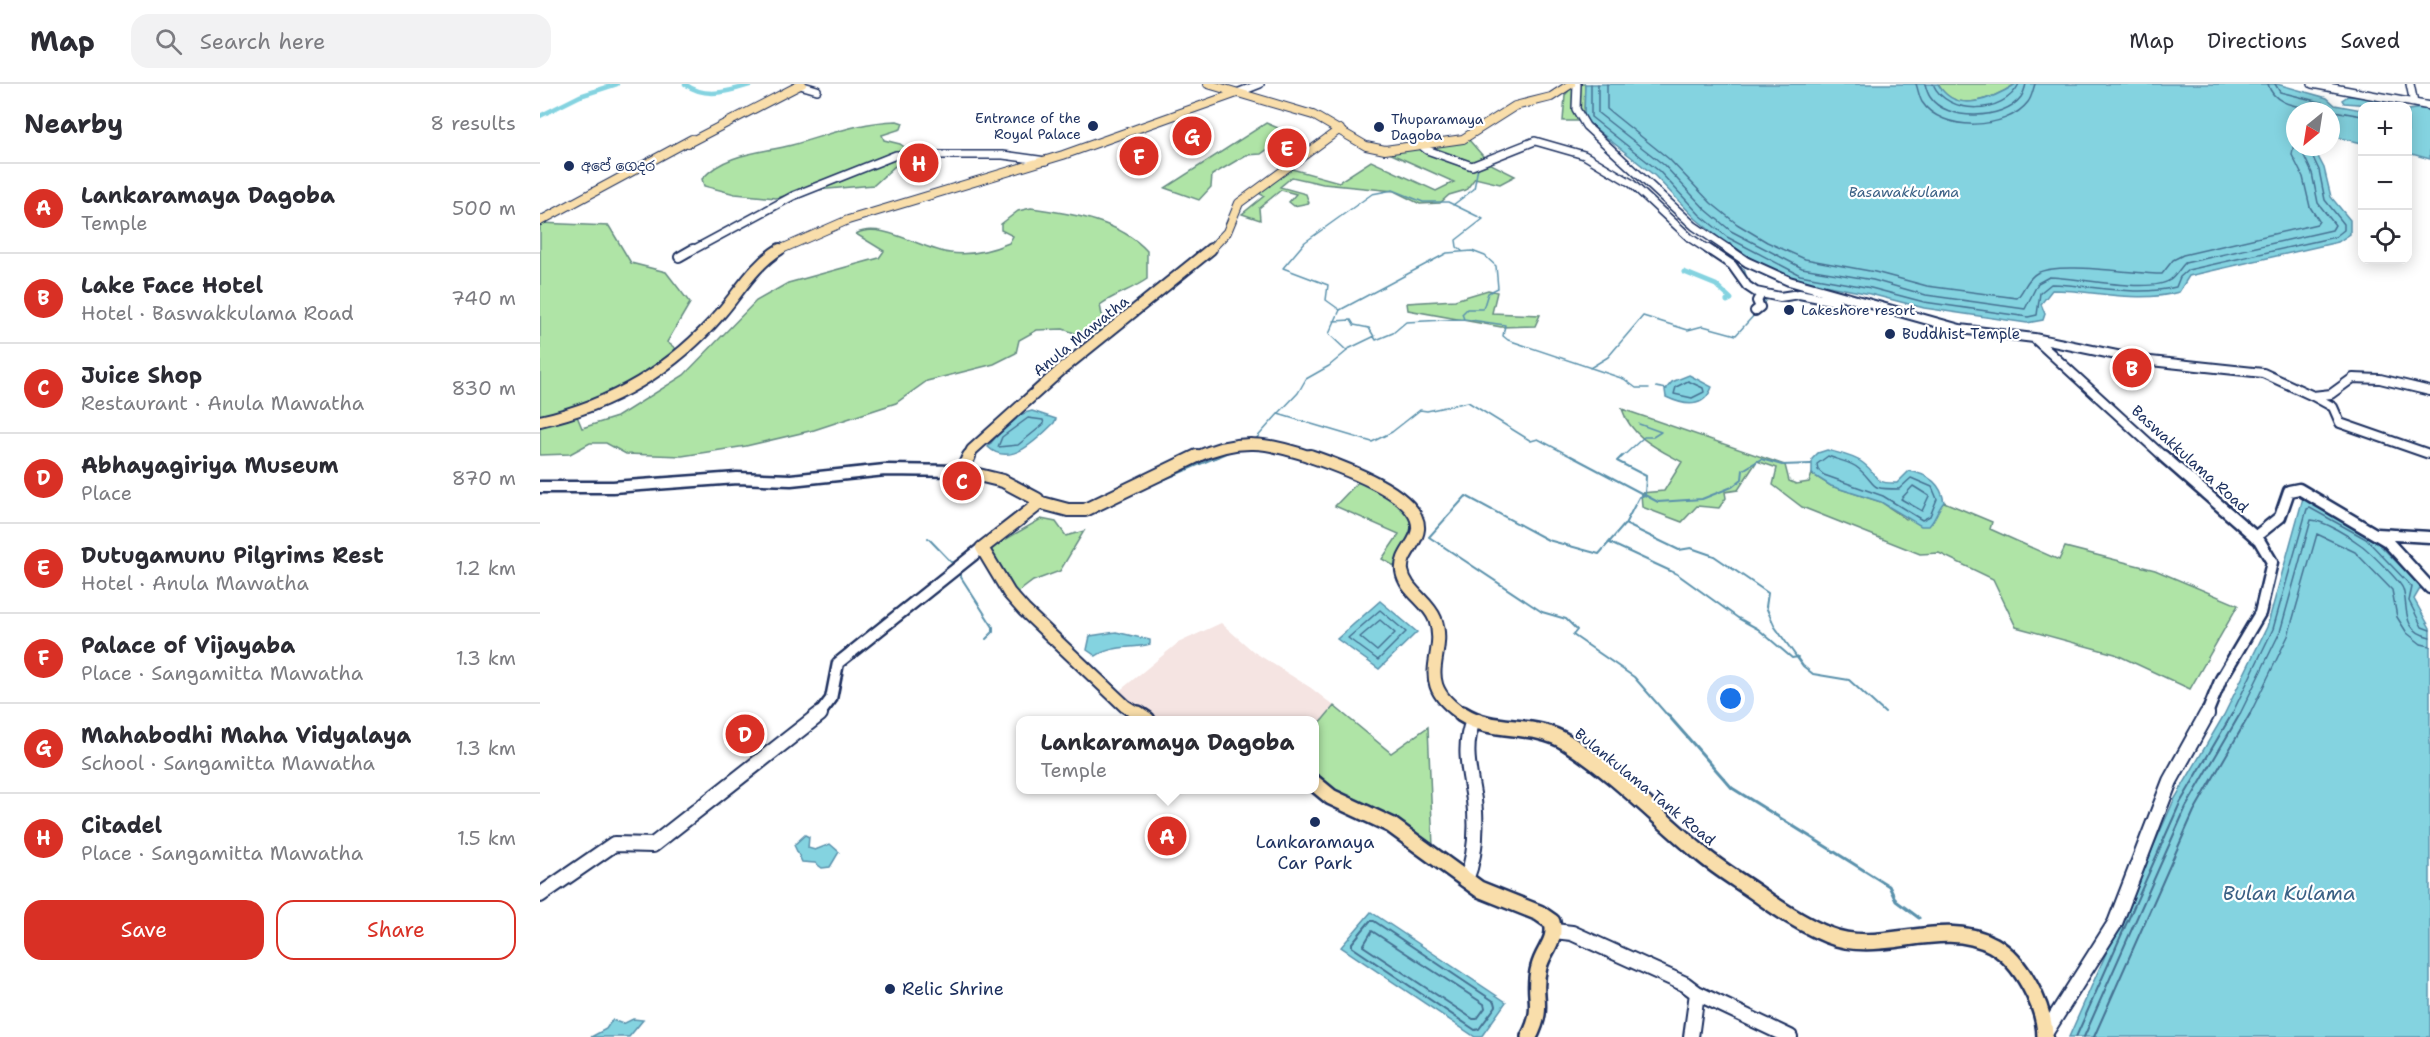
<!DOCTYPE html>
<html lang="en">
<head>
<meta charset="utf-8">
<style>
  :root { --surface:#fff; --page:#f2f2f3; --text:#2b2b33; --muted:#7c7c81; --line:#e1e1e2; --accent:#d93025 }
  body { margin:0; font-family:"Shantell Sans","Noto Sans Sinhala",sans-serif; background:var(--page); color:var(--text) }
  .controls { position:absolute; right:18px; top:18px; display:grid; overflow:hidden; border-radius:12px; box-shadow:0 3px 15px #0003 }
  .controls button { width:54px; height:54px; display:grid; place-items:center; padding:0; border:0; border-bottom:2px solid var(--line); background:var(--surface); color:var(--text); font:30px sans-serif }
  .compass { position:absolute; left:1746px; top:18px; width:54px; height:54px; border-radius:50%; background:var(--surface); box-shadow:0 3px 15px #0003; rotate:210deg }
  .you { position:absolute; left:1191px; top:615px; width:21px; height:21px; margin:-15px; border:4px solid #fff; border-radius:50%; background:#1a73e8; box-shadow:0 0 0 9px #1a73e833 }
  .badge { display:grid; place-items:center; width:39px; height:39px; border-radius:50%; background:var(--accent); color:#fff; font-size:20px; font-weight:700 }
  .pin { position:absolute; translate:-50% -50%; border:3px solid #fff; box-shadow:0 2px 6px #0006 }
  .popup { position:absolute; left:476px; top:632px; width:303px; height:78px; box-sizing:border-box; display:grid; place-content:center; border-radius:12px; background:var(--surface); filter:drop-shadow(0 2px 4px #0005); font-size:20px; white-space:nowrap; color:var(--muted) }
  .popup b { font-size:22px; color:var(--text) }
  .popup::after { content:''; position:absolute; left:50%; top:100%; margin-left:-12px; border:12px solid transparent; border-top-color:var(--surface) }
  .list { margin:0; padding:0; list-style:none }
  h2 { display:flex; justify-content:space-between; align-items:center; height:78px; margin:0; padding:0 24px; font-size:26px }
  h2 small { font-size:20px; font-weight:400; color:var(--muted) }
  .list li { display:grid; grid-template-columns:39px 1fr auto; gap:18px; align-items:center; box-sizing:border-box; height:90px; padding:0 24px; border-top:2px solid var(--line) }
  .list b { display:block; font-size:22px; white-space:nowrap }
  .list p { margin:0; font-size:20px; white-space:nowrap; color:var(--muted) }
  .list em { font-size:20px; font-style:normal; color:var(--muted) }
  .actions { display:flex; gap:12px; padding:18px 24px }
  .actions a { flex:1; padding:14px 0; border:2px solid var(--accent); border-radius:18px; text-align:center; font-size:21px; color:var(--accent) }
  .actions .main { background:var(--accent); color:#fff }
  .icon { flex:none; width:33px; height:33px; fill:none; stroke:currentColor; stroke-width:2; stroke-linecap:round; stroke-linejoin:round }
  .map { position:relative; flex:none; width:1890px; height:953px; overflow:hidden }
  header { display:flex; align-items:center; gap:36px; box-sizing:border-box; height:84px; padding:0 30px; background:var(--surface); border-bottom:2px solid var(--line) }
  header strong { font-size:28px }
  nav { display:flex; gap:33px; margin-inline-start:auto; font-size:21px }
  .search { width:420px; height:54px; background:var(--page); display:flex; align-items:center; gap:15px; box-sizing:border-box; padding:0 21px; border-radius:18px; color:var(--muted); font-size:22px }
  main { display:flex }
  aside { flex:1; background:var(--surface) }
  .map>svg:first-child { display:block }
  .built { fill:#f5e4e2 }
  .green { fill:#afe4a6; stroke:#658a82; stroke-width:1.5 }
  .water { fill:#84d3e0; stroke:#5a91ac; stroke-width:1.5 }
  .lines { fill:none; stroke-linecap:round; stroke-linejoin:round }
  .shore-far1 { stroke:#457192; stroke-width:1.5 }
  .shore { stroke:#457192; stroke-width:2 }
  .stream-far2 { stroke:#5a91ac; stroke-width:1.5 }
  .stream-far1 { stroke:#5a91ac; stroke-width:2 }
  .stream { stroke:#5a91ac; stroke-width:3 }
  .canal-far1 { stroke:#84d3e0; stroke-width:4.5 }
  .canal { stroke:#84d3e0; stroke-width:5 }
  .minor-far3-casing { stroke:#1b2f5e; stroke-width:10 }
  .minor-far2-casing { stroke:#1b2f5e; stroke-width:12 }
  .minor-far1-casing { stroke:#1b2f5e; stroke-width:15 }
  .minor-casing { stroke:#1b2f5e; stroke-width:18 }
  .major-far3-casing { stroke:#1b2f5e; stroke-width:10 }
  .major-far2-casing { stroke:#1b2f5e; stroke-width:14 }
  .major-far1-casing { stroke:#1b2f5e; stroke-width:16 }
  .major-casing { stroke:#1b2f5e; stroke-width:20 }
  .minor-far3 { stroke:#fff; stroke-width:7 }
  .minor-far2 { stroke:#fff; stroke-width:8 }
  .minor-far1 { stroke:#fff; stroke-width:10 }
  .minor { stroke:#fff; stroke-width:14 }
  .major-far3 { stroke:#f9deab; stroke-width:8 }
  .major-far2 { stroke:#f9deab; stroke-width:10 }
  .major-far1 { stroke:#f9deab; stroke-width:12 }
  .major { stroke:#f9deab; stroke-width:15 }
  .poi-dot { fill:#1b2f5e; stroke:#fff; stroke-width:2 }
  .labels { text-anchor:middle; stroke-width:4.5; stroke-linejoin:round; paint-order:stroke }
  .far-poi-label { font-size:14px; fill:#1b2f5e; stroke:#fff; text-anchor:start }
  .far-water-label { font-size:14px; font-style:italic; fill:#3a6085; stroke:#fff }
  .poi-label { font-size:15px; fill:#1b2f5e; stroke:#fff; text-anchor:start }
  .street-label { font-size:15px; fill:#1b2f5e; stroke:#fff }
  .near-poi-label { font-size:18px; fill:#1b2f5e; stroke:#fff }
  .near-water-label { font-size:20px; font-style:italic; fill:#3a6085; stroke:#fff }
</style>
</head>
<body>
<header>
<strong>Map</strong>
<div class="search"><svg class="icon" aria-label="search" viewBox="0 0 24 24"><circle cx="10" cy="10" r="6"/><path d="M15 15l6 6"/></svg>Search here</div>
<nav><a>Map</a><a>Directions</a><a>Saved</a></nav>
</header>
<main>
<aside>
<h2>Nearby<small>8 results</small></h2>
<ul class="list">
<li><span class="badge">A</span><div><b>Lankaramaya Dagoba</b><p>Temple</p></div><em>500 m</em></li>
<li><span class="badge">B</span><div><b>Lake Face Hotel</b><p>Hotel · Baswakkulama Road</p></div><em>740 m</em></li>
<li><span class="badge">C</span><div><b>Juice Shop</b><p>Restaurant · Anula Mawatha</p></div><em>830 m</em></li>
<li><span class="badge">D</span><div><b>Abhayagiriya Museum</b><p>Place</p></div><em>870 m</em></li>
<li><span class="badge">E</span><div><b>Dutugamunu Pilgrims Rest</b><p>Hotel · Anula Mawatha</p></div><em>1.2 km</em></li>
<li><span class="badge">F</span><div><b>Palace of Vijayaba</b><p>Place · Sangamitta Mawatha</p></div><em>1.3 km</em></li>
<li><span class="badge">G</span><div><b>Mahabodhi Maha Vidyalaya</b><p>School · Sangamitta Mawatha</p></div><em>1.3 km</em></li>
<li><span class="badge">H</span><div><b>Citadel</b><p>Place · Sangamitta Mawatha</p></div><em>1.5 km</em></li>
</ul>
<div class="actions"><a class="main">Save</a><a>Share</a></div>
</aside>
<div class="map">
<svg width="1890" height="953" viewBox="0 0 1890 953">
  <rect width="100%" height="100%" fill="#fff"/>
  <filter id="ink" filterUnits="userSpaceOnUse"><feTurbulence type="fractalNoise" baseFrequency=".0167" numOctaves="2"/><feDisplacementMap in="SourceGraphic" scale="12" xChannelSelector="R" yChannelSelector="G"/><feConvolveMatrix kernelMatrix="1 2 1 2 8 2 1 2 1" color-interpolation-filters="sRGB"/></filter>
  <g filter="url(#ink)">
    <path class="built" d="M681,539L714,568L771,604L794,622L774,646V636H620L603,628L578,608L638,559Z"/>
    <path class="green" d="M1035,0H1045L1044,32L1046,37H1023L1025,11Z
      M1398,0H1476C1454,14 1416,32 1398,0Z
      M357,37L363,39L361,45L342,51L344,56L360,60L370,67L366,77L355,82L334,101L265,107L236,114L195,110L164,102L162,95C185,69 221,69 252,61C288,51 319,38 357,37Z
      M726,39L750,49L721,70L706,71L672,91L671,103L659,116L625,104Z
      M929,56L949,79L975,92L960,100L935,94L926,106L909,111L900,119L880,120L854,107L783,100L752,93L740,103L766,110L769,119L754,122L749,118L756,110L741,106L719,124L720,136L702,130L724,112L717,108L752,85L799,98L831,77L896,107L914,98L847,68Z
      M491,124C532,130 579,136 607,167V195C592,206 574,210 560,221L562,231L576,240L558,253H546L523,245L497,246L479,256L476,269L454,280L387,297L356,319L274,346L206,362L142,372L86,370L66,359H50L30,370L0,371V339L37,332L42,344L77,333L144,291L216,217L248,199L339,174L344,167L316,150C340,136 383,166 410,169C431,172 450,167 469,159L473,152L461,146V140L478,127Z
      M0,139L69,142L91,179L126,188L150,219L127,258L139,267L70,313L0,332Z
      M948,206L957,208L952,229L1000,231L995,242L961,243L868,226L867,219L915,216Z
      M1082,325L1245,381L1249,397L1256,400L1269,398L1272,390L1291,402L1341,418L1366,435L1397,426L1404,418L1452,438L1450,445L1519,476L1525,463L1615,486L1698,521L1650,605L1575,570L1476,543L1453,495L1399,469L1380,470L1262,423L1233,401L1237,384L1217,377L1198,406L1185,408L1186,414L1179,424L1157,422L1142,438L1102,423L1101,409L1124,407L1142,378C1118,365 1091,353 1082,325Z
      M820,396C840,408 867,421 875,445L856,483L842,475L859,450L795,422Z
      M501,435L516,438L526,452L544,447L520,487L493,497L477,509L461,490L449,465Z
      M794,622L851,669L888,643L893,763L816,722L774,692V646Z"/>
    <path class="water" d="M1045,0H1398C1416,32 1454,14 1476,0H1737L1787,14L1795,21L1822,26V59L1791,52V27H1755V63L1774,65L1784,84L1791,113L1810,136V150L1798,158L1649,192L1639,208C1597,220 1555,206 1512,206L1501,220L1505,230L1503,236L1487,239L1384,224L1330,210L1258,196L1217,178L1184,158L1156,135L1115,92L1046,37L1044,32Z
      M1808,12L1843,15L1846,22L1804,19L1802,16Z
      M1882,24L1890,26V75L1868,69V26Z
      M1149,291L1172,303C1164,325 1145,322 1126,313L1125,306L1132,298Z
      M492,327L516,335L514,339C498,355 470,384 448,363C458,349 473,330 492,327Z
      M1287,366C1298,369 1314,372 1323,379C1340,391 1330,400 1357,399L1369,387C1387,390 1401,399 1404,418C1397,426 1396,435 1389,442H1381L1341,418L1291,402L1272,390V375L1278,369Z
      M1763,414L1829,450L1881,503L1874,515L1890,544V953H1529L1634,716L1684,631L1727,543Z
      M840,517L877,548L839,585L797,555Z
      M576,548L610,556V560C593,565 572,561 556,572L547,566L550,552Z
      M265,751L269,753L268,764L275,766L290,760L299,768L290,783L282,784L275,779L262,778L254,761Z
      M831,828L966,918L941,953H935L801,863Z
      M93,935L103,936L89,953H51L66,945L72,936L83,940Z"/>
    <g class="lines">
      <path class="shore-far1" d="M1051,0V33L1119,87L1160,131L1187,153L1260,191L1331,204L1384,218L1488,233L1497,231L1500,209L1511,200C1553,201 1594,213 1636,203L1640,193L1648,186L1795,153L1804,146V140L1785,116L1779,86L1768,63
        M1058,0V29L1124,81L1165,125L1191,147L1262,184L1333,196L1386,211L1485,225L1498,199L1509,193C1536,193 1610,210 1630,196C1635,193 1640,184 1645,179L1792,146L1795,141L1778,119L1772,89L1760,63
        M1067,0V25L1129,75L1171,119L1197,140L1227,158L1265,175L1335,188L1387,202L1477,214C1484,207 1487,194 1497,189C1520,177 1593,190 1622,190L1633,176L1643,171L1777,140L1779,137L1770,123L1763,93L1752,71L1755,52
        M1376,0C1378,5 1379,13 1382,18C1402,49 1467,46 1488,18C1492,13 1493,5 1495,0
        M1385,0C1386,4 1388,10 1390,13C1406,38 1464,36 1481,13C1483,10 1485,4 1486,0
        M1393,0C1407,32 1464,31 1479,0
        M1728,0C1734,23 1762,22 1781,27
        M1735,0L1740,8L1784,19L1794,27L1822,32
        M1148,297L1163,304L1164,308L1152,314L1134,310L1136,303Z
        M488,334L503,336L504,340L478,361L458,363L462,353Z
        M1288,372C1297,376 1312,378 1319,385C1339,402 1326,405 1359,405L1371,394L1392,403L1397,415L1390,432L1382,436L1343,412L1284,391L1278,386L1277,380Z
        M1373,402L1389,412L1382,427L1361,415Z
        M840,526L866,548L838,576L808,554Z
        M840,536L855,549L837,567L820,553Z
        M1691,632L1733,545L1767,425L1770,424L1826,455L1872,503L1869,517L1882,543L1890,546
        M1699,632L1740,548L1771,436C1785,437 1809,452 1821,461C1828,466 1861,498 1863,505C1869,524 1860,546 1890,553
        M1709,632L1748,552L1777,450L1815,468L1852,506L1857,533L1867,549L1881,560L1890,562"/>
      <path class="shore" d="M830,837H834L955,918L956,922L939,945L935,946L812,863V859Z
        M832,847L944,920L945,924L937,935H933L823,862Z
        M1536,953L1640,719L1692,630
        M1544,953L1646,723L1700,630
        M1554,953L1654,727L1710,630"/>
      <path class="stream-far2" d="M913,121L934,105L938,83
        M1197,181L1204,185L1207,195
        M1221,222L1229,212
        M924,235L965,241L963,252L968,256L1084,295L1096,304H1109
        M794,237L811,236L814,241L829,244L836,256L853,249L866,238L924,235L922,230L927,225H943L948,209L958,204L956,182L945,172L932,167L907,169L800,226
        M806,266L835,252
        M1050,284L1068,273L1103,232L1148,246L1163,242L1196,251L1216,229
        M1116,303L1127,305
        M738,330L758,309L766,295L789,282L807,267L789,250L800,226L786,216L788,201L743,184L765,158L832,110L853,106L883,118H908L943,135L916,156L917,163L922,167
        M714,357L738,330L832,358L852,348L880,326L887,327L928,318L991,357L998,355L1034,374
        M675,374L694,366
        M1081,374L1104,353H1113L1121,348L1099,340"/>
      <path class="stream-far1" d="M1031,372L1118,418L1162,415L1192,403L1202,395L1203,386L1221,375L1242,381L1271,380
        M1082,372L1077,377L1106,392L1105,411L1099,413L1085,440L1059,470L1008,456L926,412L889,453L1002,528L1026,535L1037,546L1033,551L1094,593L1128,632
        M611,401L679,372
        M1085,440L1139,466L1151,464L1174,472L1228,509L1226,523L1235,543L1263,582L1273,590L1309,596L1345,629
        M388,454L415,482
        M1070,459L1137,490L1198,534L1218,545L1252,574L1258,573
        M417,487L453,543V548L446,555"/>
      <path class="stream" d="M1127,630L1192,704L1349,802L1356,817L1379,834"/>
      <path class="canal-far1" d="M145,0C166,16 190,7 213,0
        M0,32L40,12L77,0"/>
      <path class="canal" d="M1144,188L1176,201L1191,215L1187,217"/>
      <g class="minor-far3-casing">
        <path id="minor-far3" d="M1037,0L1036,25L1046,42L1154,142L1191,167
          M1772,0L1890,22
          M1870,0L1874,19
          M260,1L277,6
          M697,9L720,0
          M881,61L887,66L932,82L995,57L1044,71L1091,99L1150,154L1170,167
          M151,167L253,112L356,71H463L506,77"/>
      </g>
      <g class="minor-far2-casing">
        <path id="minor-far2" d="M1168,165L1192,181L1207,202L1216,208L1240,213L1259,210L1295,217
          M1188,165L1207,178L1249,197L1420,245L1494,254L1601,276L1723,289L1773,312L1791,310L1813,294L1840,295L1890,307
          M139,173L153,165
          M1215,227L1220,223L1217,217L1221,210
          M1495,255L1625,374
          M1773,312L1793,323L1800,339L1889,370"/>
      </g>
      <g class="minor-far1-casing">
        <path id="minor-far1" d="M1623,372L1719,456L1732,478L1720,529L1681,595L1666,632
          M0,403H73L197,394L251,396L345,386L422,387
          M1837,450L1890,453
          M1715,453L1740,433L1749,407L1759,405L1847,457L1890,504
          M278,632L291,615L298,579L442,464"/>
      </g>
      <g class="minor-casing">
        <path id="minor" d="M926,796C936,771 937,743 934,716C930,689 922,664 933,637
          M0,811L74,760L113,761L280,630
          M1014,847L1032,849L1145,900L1157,909L1151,953
          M1157,909L1250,953
          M1506,948L1575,839L1630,697L1667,630"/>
      </g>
      <g class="major-far3-casing">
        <path id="major-far3" d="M668,0L773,31L826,62L845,66L923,55L975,22L1011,13L1031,0
          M0,137L152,55L148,59L262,0
          M237,167L308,136L523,71L697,9
          M669,167L687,148L699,119L800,45"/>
      </g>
      <g class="major-far2-casing">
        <path id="major-far2" d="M0,337C72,321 133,285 181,229C200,207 214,181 240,165
          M428,374L432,366L522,285L671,165
          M654,374C698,353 729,358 774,374"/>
      </g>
      <g class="major-far1-casing">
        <path id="major-far1" d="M429,372L422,387L463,397L497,415L495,423L442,464L469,509L484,526L585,622L601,632
          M770,372C796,381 881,410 878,445C877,460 860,470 862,487C865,507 888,517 895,535C909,572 870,598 925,632
          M498,418L528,426H545L657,372"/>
      </g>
      <g class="major-casing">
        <path id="major" d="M598,630L607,636
          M922,630C955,651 993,637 1026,658C1074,688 1115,731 1159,768C1177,784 1198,796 1218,810C1240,826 1263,841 1288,851C1342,873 1399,832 1453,861C1481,877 1505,922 1505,953
          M774,699L791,713L851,741L939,805L999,829L1012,838C1017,857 1003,866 999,883C991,911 1006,921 989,953"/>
      </g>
      <use href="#minor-far3" class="minor-far3"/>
      <use href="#minor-far2" class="minor-far2"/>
      <use href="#minor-far1" class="minor-far1"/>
      <use href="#minor" class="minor"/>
      <use href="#major-far3" class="major-far3"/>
      <use href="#major-far2" class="major-far2"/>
      <use href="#major-far1" class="major-far1"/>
      <use href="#major" class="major"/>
    </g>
  </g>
  <g class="poi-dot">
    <circle cx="553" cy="42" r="6"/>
    <circle cx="839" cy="43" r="6"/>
    <circle cx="29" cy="82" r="6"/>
    <circle cx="1249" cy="226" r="6"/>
    <circle cx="1350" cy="250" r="6"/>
    <circle cx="775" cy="738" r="6"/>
    <circle cx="350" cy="905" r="6"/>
  </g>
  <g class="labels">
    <g class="far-poi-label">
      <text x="541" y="39" text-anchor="end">Entrance of the<tspan x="541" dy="16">Royal Palace</tspan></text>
      <text x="851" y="40">Thuparamaya<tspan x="851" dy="16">Dagoba</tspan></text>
      <text x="41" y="87">අපේ ගෙදර</text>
      <text x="1261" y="231">Lakeshore resort</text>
    </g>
    <g class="far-water-label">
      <text x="1364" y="113">Basawakkulama</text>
    </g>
    <g class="poi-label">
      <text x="1362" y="255">Buddhist Temple</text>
    </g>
    <g class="street-label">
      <text transform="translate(541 252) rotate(-39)" y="5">Anula Mawatha</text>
      <text transform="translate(1650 375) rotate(42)" y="5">Baswakkulama Road</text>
      <text transform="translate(1105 703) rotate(39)" y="5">Bulankulama Tank Road</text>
    </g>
    <g class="near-poi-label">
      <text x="775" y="764">Lankaramaya<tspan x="775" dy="21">Car Park</tspan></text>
      <text x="362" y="911" text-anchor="start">Relic Shrine</text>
    </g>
    <g class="near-water-label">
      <text x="1749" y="816">Bulan Kulama</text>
    </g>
  </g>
</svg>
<div class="controls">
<button>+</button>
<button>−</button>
<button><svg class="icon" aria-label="locate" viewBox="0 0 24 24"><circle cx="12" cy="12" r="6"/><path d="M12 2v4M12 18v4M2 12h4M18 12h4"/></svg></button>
</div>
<svg class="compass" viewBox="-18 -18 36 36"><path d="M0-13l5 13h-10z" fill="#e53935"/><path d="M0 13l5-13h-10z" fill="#7c7c81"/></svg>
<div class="you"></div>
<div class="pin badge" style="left:627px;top:752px">A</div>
<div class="popup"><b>Lankaramaya Dagoba</b>Temple</div>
<div class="pin badge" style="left:1592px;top:284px">B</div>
<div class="pin badge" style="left:422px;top:397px">C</div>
<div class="pin badge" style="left:205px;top:650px">D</div>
<div class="pin badge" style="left:747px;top:64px">E</div>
<div class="pin badge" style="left:599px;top:72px">F</div>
<div class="pin badge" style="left:652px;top:52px">G</div>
<div class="pin badge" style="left:379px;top:79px">H</div>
</div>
</main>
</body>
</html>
